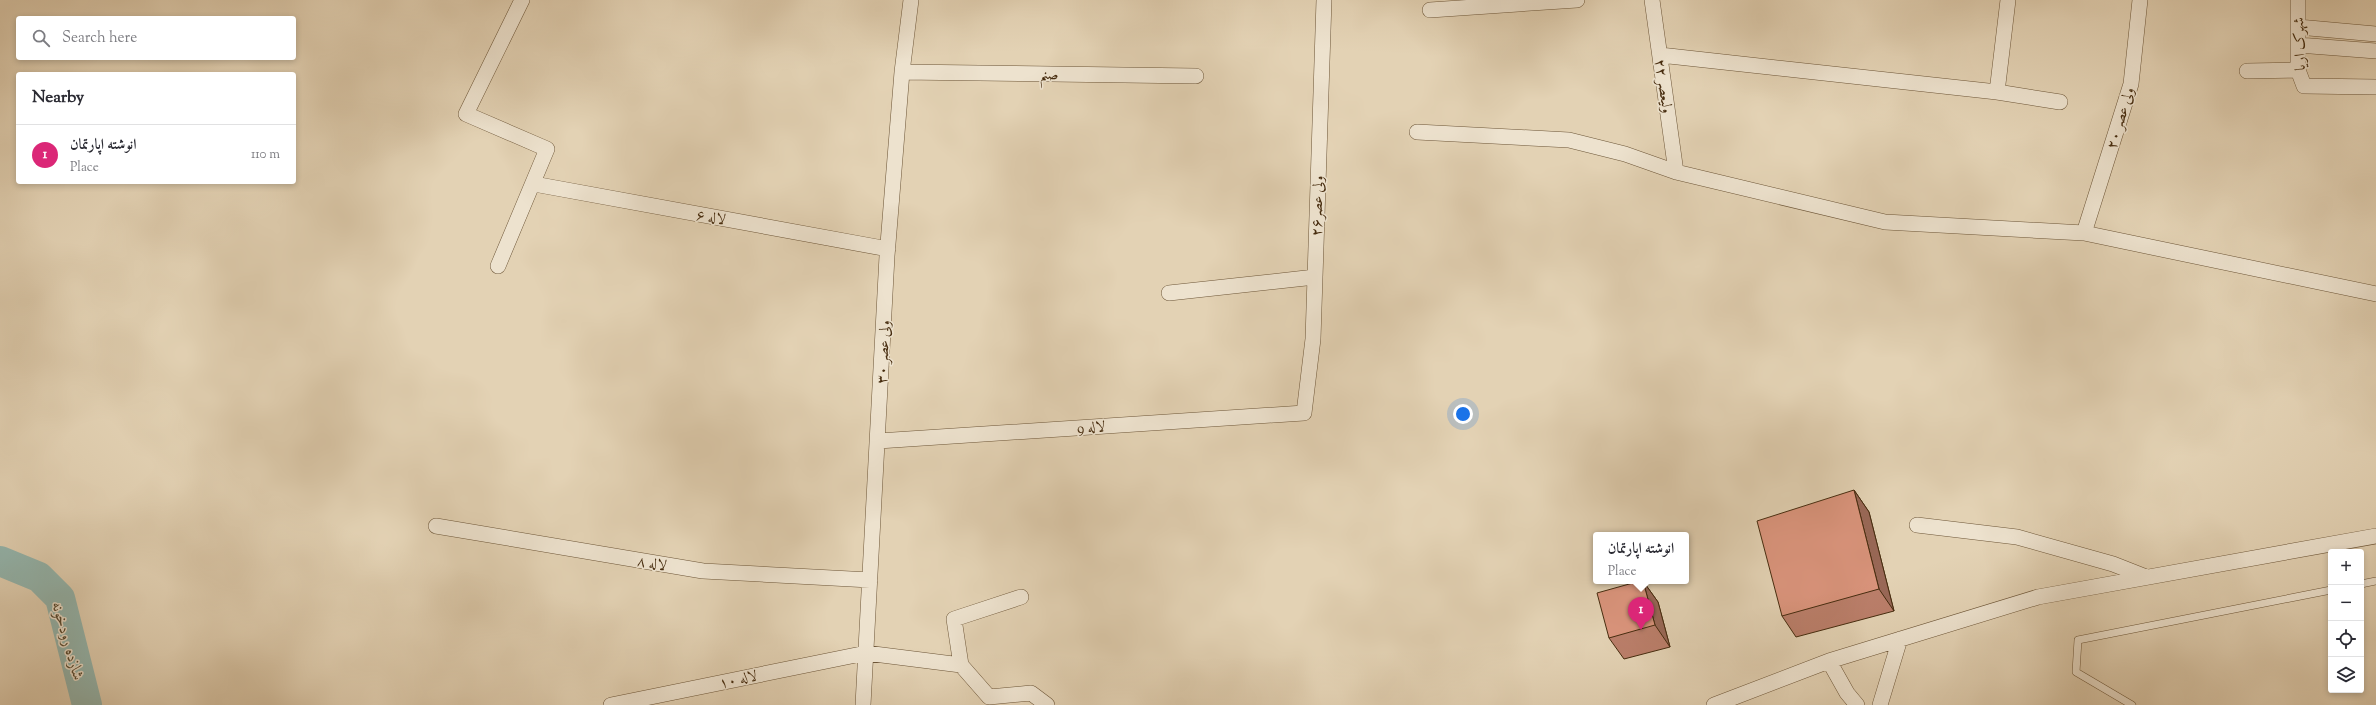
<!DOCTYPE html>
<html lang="en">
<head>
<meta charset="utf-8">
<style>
  :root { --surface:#fff; --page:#f7f7f7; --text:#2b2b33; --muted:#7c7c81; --line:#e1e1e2; --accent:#db2777 }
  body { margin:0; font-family:"Sorts Mill Goudy",Amiri,serif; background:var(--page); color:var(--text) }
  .controls { position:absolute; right:12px; bottom:12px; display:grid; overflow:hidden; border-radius:4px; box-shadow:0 2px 6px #0003 }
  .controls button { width:36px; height:36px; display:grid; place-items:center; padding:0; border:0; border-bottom:1px solid var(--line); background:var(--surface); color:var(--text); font:20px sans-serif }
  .you { position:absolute; left:1463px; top:414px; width:14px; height:14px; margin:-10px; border:3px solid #fff; border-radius:50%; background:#1a73e8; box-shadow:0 0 0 6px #1a73e833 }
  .badge { display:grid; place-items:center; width:26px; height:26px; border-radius:50%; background:var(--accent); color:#fff; font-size:13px; font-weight:700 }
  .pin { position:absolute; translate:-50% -33px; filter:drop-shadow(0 1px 2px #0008) }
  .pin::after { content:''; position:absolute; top:21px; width:14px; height:12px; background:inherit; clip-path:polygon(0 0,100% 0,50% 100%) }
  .popup { position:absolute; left:1593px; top:532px; width:96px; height:52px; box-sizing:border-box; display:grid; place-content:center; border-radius:4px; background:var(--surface); filter:drop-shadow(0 1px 3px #0005); font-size:13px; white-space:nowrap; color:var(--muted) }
  .popup b { font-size:15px; color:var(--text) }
  .popup::after { content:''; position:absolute; left:50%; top:100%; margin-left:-8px; border:8px solid transparent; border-top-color:var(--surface) }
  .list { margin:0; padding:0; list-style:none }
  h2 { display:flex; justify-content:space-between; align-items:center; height:52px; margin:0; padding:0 16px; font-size:17px }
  h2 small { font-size:13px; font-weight:400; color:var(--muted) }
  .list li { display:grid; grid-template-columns:26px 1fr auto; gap:12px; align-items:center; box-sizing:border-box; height:60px; padding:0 16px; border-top:1px solid var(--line) }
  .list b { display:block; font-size:15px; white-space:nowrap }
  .list p { margin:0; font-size:13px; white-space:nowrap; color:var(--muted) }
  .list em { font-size:13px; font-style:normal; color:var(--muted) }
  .icon { flex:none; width:22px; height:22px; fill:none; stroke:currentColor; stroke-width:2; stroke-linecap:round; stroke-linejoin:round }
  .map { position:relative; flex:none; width:2376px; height:705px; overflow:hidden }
  .search { position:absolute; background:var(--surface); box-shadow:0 2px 6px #0003; left:16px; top:16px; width:280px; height:44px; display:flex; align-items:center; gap:10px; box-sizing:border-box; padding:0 14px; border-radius:4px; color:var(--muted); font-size:15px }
  .panel { position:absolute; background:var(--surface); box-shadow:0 2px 6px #0003; left:16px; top:72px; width:280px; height:112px; border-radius:4px }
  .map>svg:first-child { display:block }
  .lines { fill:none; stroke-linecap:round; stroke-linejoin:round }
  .river { stroke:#95b7af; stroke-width:30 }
  .service-casing { stroke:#6d5638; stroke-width:8 }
  .minor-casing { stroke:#6d5638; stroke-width:16 }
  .service { stroke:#ede2ce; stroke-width:7 }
  .minor { stroke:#ede2ce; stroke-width:15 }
  .wall { fill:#bb7f6b; stroke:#462c0f }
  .shaded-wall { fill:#996857; stroke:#462c0f }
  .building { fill:#da947c; stroke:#462c0f }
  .labels { text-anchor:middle; stroke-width:3; stroke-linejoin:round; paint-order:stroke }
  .street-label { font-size:15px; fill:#462c0f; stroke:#ede2ce }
  .water-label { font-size:16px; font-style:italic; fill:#56482f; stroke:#ede2ce }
</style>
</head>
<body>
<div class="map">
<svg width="2376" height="705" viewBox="0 0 2376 705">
  <rect width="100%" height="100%" fill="#e3d2b4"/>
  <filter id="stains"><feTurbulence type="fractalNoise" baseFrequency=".005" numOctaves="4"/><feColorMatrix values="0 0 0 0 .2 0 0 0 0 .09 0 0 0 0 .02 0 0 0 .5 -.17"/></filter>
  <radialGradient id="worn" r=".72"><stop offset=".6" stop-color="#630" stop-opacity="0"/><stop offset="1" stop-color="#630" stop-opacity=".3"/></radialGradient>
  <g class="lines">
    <path class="river" d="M0,561L39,577L60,598L87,705"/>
    <g class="service-casing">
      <path id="service" d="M2361,584L2376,581
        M2132,705L2076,672L2078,640L2331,590"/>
    </g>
    <g class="minor-casing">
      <path id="minor" d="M1652,0L1676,172
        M2298,0V70L2304,86L2376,87
        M1430,10L1577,0
        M2298,27L2376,34
        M2298,45L2376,51
        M1660,55L1997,92L2060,102
        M2247,71L2298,70
        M902,72L1196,76
        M1997,92L2008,0
        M1417,132L1569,140L1625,154L1676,172L1885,222L2084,233L2376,294
        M534,184L888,249
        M2084,233L2131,84L2140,0
        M498,266L547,149L466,114L522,0
        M1169,293L1315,277
        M878,441L1304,413L1313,339L1324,0
        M1917,525L2017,537L2113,564L2146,577
        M436,526L703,571L870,580
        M1829,661L1847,693L1857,705
        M961,665L954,619L1021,597
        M611,705L866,653L961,665L989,697L1031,693L1047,705
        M863,705L887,256L902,72L911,0
        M1714,705L1829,661L2038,597L2376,536
        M1880,705L1900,639"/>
    </g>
    <use href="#service" class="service"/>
    <use href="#minor" class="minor"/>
  </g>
  <path class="wall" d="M1854,490L1869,512L1894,611L1796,637L1782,616Z
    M1643,581L1658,602L1670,647L1624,659L1609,638Z"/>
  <path class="shaded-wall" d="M1854,490L1869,512L1894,611L1879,589Z
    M1643,581L1658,602L1670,647L1655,625Z"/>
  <path class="building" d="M1854,490L1879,589L1782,616L1757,521Z
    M1640,581H1643L1655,625L1609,638L1597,593Z"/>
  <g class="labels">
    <g class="street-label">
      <text transform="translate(2299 44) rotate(-92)" y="5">شهرک اریا</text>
      <text transform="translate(1049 74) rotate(1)" y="5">صنم</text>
      <text transform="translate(1664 86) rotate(82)" y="5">ولیعصر ۲۲</text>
      <text transform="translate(2120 118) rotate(-73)" y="5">ولی عصر ۲۰</text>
      <text transform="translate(1317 206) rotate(-88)" y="5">ولی عصر۲۶</text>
      <text transform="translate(711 217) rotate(10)" y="5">لاله ۶</text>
      <text transform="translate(883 352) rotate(-87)" y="5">ولی عصر ۳۰</text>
      <text transform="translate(1091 427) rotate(-4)" y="5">لاله 9</text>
      <text transform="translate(652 563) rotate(10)" y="5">لاله ۸</text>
      <text transform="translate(738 679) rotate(-12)" y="5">لاله ۱۰</text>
    </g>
    <g class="water-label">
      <text transform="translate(69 641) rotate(74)" y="6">شازده رودخونه</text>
    </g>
  </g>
  <rect width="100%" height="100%" filter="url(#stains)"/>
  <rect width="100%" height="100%" fill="url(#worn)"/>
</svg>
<div class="controls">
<button>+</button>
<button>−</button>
<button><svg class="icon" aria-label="locate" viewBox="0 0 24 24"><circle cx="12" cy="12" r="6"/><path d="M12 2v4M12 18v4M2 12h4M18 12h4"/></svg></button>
<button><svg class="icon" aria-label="layers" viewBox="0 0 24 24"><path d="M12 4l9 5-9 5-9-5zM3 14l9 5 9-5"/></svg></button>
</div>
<div class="you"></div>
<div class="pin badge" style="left:1641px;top:630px">1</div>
<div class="popup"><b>انوشته اپارتمان</b>Place</div>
<div class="search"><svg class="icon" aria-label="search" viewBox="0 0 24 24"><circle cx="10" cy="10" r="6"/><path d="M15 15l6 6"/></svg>Search here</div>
<section class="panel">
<h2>Nearby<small></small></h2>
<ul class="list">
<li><span class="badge">1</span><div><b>انوشته اپارتمان</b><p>Place</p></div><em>110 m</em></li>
</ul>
</section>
</div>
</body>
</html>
